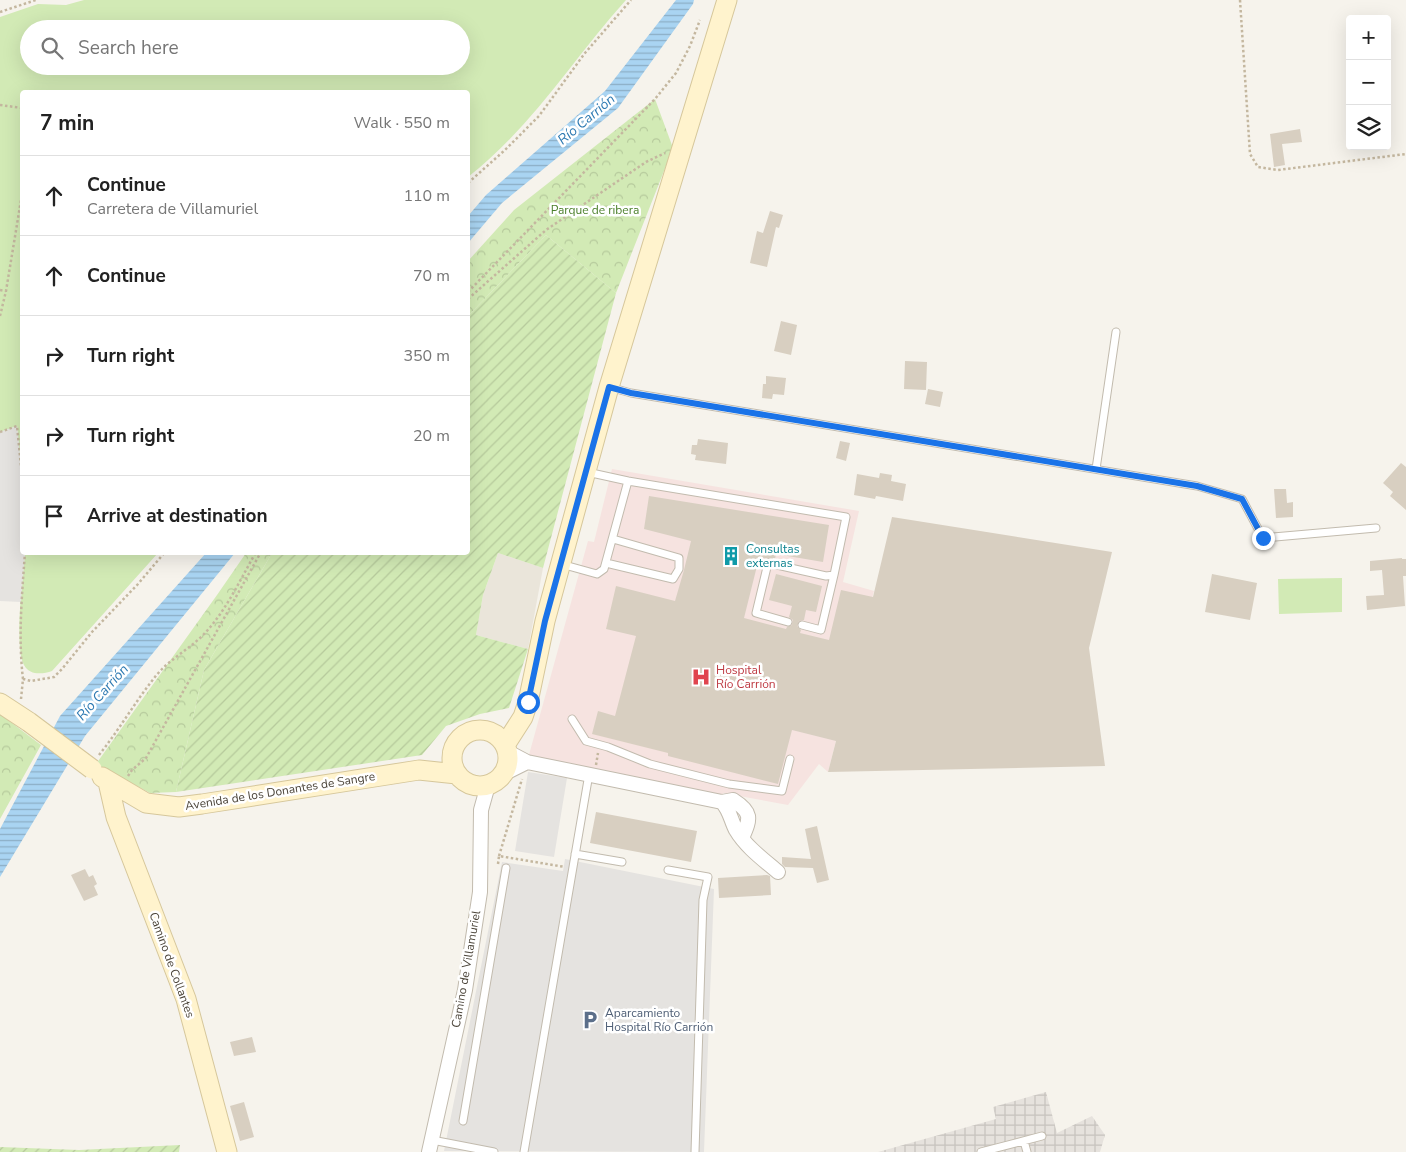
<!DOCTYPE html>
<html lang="en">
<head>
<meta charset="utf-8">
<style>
  :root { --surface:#fff; --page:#f6f6f6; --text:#222; --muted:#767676; --line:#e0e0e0 }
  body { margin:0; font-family:"Nunito Sans",sans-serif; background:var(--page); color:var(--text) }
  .controls { position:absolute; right:15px; top:15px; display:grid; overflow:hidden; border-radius:5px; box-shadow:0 5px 20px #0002 }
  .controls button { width:45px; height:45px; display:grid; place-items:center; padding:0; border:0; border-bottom:1px solid var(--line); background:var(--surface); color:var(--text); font:25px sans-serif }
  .stop { position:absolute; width:15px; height:15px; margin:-11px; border:4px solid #1a73e8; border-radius:50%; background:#fff }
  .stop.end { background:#1a73e8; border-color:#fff; box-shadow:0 1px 5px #0008 }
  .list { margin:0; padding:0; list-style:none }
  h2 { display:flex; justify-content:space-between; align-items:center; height:65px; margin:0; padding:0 20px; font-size:21px }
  h2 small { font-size:16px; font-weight:400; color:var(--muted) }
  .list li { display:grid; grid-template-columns:32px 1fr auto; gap:15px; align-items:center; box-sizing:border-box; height:80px; padding:0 20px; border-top:1px solid var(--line) }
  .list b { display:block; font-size:19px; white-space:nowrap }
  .list p { margin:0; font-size:16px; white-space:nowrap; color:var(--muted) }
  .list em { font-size:16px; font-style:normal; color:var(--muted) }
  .icon { flex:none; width:28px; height:28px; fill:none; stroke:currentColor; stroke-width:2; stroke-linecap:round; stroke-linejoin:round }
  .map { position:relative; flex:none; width:1406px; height:1152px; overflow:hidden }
  .search { position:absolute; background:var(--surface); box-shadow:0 5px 20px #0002; left:20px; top:20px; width:450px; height:55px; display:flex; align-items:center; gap:12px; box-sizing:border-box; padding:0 18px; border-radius:28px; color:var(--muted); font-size:19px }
  .panel { position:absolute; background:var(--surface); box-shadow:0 5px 20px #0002; left:20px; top:90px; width:450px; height:465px; border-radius:5px }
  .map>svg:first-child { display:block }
  .residential { fill:#eae5da }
  .industrial { fill:url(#industrial-grid) }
  .medical { fill:#f6e3e0 }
  .forest { fill:url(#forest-crowns) }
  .garden { fill:url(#garden-furrows) }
  .pitch { fill:#d2eab5; fill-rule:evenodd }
  .parking { fill:#e5e3e0 }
  .water { fill:url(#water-rules) }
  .building { fill:#d8cfc1 }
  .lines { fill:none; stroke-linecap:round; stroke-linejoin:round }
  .lane-casing { stroke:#c2bbae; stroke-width:9 }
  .street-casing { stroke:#c2bbae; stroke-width:16 }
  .secondary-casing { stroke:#d6c79b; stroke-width:21 }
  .path { stroke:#c4b79f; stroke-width:2.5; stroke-dasharray:2.5 2.5; stroke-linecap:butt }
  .lane { stroke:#fff; stroke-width:7 }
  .street { stroke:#fff; stroke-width:14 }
  .secondary { stroke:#fff3cd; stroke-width:19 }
  .secondary-bridge-casing { stroke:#d6c79b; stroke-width:21; stroke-linecap:butt }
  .secondary-bridge { stroke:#fff3cd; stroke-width:19 }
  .route { stroke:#1a73e8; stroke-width:6 }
  .labels { text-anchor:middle; stroke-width:5; stroke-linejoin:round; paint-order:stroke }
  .park-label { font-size:12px; fill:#4a7f2a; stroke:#fff }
  .culture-label { font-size:12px; fill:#0d838f; stroke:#fff; text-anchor:start }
  .health-label { font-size:12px; fill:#be3a42; stroke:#fff; text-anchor:start }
  .street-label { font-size:12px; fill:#4b4439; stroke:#fff }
  .service-label { font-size:12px; fill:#4e5e75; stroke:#fff; text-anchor:start }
  .water-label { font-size:14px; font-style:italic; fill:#2e7ab2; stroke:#fff }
</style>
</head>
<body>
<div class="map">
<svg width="1406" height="1152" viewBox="0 0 1406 1152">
  <defs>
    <pattern id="industrial-grid" width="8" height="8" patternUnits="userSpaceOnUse" patternTransform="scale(1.25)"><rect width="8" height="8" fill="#e6e2dd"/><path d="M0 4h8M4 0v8" fill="none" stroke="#c7c3be"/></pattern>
    <pattern id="forest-crowns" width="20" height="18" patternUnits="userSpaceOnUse" patternTransform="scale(1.25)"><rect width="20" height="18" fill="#d2eab5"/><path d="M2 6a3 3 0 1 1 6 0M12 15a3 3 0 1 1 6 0" fill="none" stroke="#b6ca9c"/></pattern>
    <pattern id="garden-furrows" width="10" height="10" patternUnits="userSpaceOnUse" patternTransform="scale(1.25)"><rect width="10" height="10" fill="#d2eab5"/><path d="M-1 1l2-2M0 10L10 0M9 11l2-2" fill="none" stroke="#b6ca9c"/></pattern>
    <pattern id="water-rules" width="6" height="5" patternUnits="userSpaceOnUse" patternTransform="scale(1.25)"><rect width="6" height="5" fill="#a9d4f2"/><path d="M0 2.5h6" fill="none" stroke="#8caec5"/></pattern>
  </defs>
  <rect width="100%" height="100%" fill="#f6f3ec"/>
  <path class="residential" d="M498,553L543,568L528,649L476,635L483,595Z"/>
  <path class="industrial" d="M1046,1092L1057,1133L1092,1116L1105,1135L1100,1152H878L996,1119L993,1107Z"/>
  <path class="medical" d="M612,469L859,511L843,582L874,591L828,772L819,764L788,805L723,793L722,802L527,762L588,541L594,542Z"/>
  <path class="forest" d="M655,99L673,148L616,293L546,235L468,316V261L514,210Z
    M246,553H272L204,670L176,792L150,793L96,764L217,595Z
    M0,714L41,745L0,819Z"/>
  <path class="garden" d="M546,235L616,293L543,568L498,553L483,595L476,635L528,649L509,708L480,714L446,726L422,755L176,792L204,670L272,553L468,552V316Z
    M180,1145L179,1152H0V1147L79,1150Z"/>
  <path class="pitch" d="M84,0H626C573,59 531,128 468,177V92H22V476L17,426L0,432V17L38,4L66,5ZM29,29H461V66H29Z
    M25,553H158L52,671C43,674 30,676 24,665C14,647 23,576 25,553Z
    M1342,578V612L1279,614L1278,579Z"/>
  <path class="parking" d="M17,426L22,476V552L25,553L21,602L0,601V432Z
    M528,772L567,778L554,857L515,851Z
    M565,859L714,889L704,1152L444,1151L502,862L563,871Z"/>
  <path class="water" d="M676,0H694L693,4L618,108L502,203L468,243V216L486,195L605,91Z
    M206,553H235L85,736L0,877V829L60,716Z"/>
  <path class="building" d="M1300,129L1302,142L1282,144L1285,165L1274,167L1270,134Z
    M770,211L783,215L779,228L776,227L767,267L750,263L757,231L763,233Z
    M781,321L797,325L791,355L774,351Z
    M905,361L927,362L926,390L904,389Z
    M766,376L786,378L784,395L773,394L772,399L762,398L763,384H766Z
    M928,389L943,392L940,407L925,404Z
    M698,439L728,443L726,464L695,460L696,455L691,454L692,445H697Z
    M840,441L850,443L846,461L836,458Z
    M1401,463L1406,467V510L1390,496L1393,492L1383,483Z
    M880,473L892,475L891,481L906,484L903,501L876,496L875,499L854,495L857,474L879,478Z
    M1274,489H1286L1287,503L1293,502V517L1276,518Z
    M649,496L829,525L823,562L776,554L775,559L759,558L744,618L786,629L787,627L792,625L793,620L789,617L792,606L769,600L776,574L822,586L816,612L806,610L804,620L799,621L797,626L801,630L800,633L829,640L841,590L873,597L892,517L1112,552L1089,648L1105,766L828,772L836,741L792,730L778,784L668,756V753L592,734L598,711L615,716L636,636L606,629L616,586L675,601L684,570L691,541L644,529Z
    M1402,558V559H1406V576H1403L1405,606L1367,610L1366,596L1384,595L1382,570L1370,571V561Z
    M1212,574L1257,583L1250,620L1205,612Z
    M596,812L697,831L691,862L590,843Z
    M817,826L829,880L817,883L813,868L785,867L782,864V857L811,859L805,829Z
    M85,869L89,877L93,875L97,884L94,886L98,895L84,901L71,875Z
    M767,875L770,876L771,895L719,898L718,878Z
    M252,1037L256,1052L234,1056L230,1042Z
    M244,1102L254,1137L240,1141L230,1106Z"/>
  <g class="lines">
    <g class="lane-casing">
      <path id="lane" d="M609,387L631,393L1197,486L1242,499L1263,538L1376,528
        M1096,469L1116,332
        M587,472L628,481L846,517L834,575
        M606,563L673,579L679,569V558L613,539
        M561,564L597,574L604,569L628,481
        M788,622L756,613L768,563L826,576L834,575L821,630L802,625
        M572,719L586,741L608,747L650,764L729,784L782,791L790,759
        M575,854L622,862
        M668,870L708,877L703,900L695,1152
        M463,1121L506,868
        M432,1140L494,1152
        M1024,1141L1027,1152
        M524,1152L589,774
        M981,1152L1042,1136"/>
    </g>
    <g class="street-casing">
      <path id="street" d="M508,752L527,762L722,802C730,810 731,821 736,830C746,847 764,860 778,872
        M503,774L527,762
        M722,802L733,800C752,812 751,818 742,838
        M429,1152L465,990L480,892L481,810L488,785"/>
    </g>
    <g class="secondary-casing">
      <path id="secondary" d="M0,703L29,722
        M452 758a28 28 0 1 1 56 0a28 28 0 1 1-56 0Z
        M505,745L523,717L528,702L545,621L609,387L727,0
        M102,777L146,803L179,807L202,804L419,770L457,774
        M108,782L116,817L186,999L227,1152"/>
    </g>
    <path class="path" d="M1240,0L1250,154L1258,167L1278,170L1406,154
      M0,12L36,0
      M0,105L22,108
      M468,183L505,150L539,116L585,53L631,0
      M0,290L6,291
      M468,292L655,99L676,73L690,46L700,20
      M468,299L546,230L646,162L665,153
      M0,316L6,291L22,194
      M0,432L17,426L22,476
      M23,679C18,637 22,595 25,552
      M21,699L23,679L31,681L54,677L62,669L92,632L138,584L165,552
      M99,755C119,730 135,702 155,677C169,659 189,650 204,634C226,611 240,580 256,552
      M596,765L598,753
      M128,776L132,770L146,758L261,552
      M499,856L522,779
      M498,864L499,856L565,867"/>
    <use href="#lane" class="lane"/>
    <use href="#street" class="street"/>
    <use href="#secondary" class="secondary"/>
    <g class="secondary-bridge-casing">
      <path id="secondary-bridge" d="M29,722L92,769"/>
    </g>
    <use href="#secondary-bridge" class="secondary-bridge"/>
  </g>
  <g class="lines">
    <path class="route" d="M528,702L545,621L609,387L631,393L1197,486L1242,499L1263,538"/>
  </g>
  <defs>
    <g id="building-bare" transform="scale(1.5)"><path d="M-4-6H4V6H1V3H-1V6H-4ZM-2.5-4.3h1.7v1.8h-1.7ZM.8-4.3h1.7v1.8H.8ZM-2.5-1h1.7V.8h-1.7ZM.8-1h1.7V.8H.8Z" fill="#0f9aa8" stroke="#fff" stroke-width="2.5" paint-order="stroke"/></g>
    <g id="hospital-bare" transform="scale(1.5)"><path d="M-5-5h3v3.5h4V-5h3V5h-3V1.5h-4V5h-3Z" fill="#e0444e" stroke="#fff" stroke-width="2.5" paint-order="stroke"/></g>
    <g id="parking-bare" transform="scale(1.5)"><path d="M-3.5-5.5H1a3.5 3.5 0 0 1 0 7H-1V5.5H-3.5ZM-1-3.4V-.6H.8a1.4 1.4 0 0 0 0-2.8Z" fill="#5c6f8a" stroke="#fff" stroke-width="2.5" paint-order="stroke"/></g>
  </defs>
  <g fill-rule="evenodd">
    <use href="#building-bare" x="731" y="556"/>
    <use href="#hospital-bare" x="701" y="677"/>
    <use href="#parking-bare" x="590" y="1020"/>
  </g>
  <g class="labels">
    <g class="park-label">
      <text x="595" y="214">Parque de ribera</text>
    </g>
    <g class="culture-label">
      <text x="746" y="553">Consultas<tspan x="746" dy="14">externas</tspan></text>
    </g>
    <g class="health-label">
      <text x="716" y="674">Hospital<tspan x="716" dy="14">Río Carrión</tspan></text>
    </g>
    <g class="street-label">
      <text transform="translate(280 791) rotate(-9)" y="4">Avenida de los Donantes de Sangre</text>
      <text transform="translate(172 965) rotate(70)" y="4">Camino de Collantes</text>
      <text transform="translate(466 969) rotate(-80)" y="4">Camino de Villamuriel</text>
    </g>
    <g class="service-label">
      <text x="605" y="1017">Aparcamiento<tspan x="605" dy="14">Hospital Río Carrión</tspan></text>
    </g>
    <g class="water-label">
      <text transform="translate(586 119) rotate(-40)" y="5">Río Carrión</text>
      <text transform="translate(102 692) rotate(-48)" y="5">Río Carrión</text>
    </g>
  </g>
</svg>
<div class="controls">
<button>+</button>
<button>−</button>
<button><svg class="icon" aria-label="layers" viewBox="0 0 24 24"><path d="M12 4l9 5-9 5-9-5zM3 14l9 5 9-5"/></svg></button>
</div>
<div class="stop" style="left:528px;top:702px"></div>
<div class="stop end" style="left:1263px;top:538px"></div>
<div class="search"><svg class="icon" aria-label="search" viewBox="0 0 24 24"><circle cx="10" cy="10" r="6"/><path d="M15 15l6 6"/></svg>Search here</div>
<section class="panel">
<h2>7 min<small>Walk · 550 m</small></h2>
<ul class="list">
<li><svg class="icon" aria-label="ahead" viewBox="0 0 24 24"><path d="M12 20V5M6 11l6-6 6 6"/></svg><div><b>Continue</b><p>Carretera de Villamuriel</p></div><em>110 m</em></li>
<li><svg class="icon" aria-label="ahead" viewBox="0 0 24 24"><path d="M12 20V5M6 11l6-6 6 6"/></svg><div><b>Continue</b></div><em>70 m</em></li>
<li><svg class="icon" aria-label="right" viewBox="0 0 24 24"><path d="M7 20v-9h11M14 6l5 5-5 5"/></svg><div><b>Turn right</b></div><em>350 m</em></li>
<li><svg class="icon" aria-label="right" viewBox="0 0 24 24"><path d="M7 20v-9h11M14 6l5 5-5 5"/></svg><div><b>Turn right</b></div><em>20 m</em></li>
<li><svg class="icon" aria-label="arrive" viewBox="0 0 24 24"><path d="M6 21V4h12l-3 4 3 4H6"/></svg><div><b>Arrive at destination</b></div></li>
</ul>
</section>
</div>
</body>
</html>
